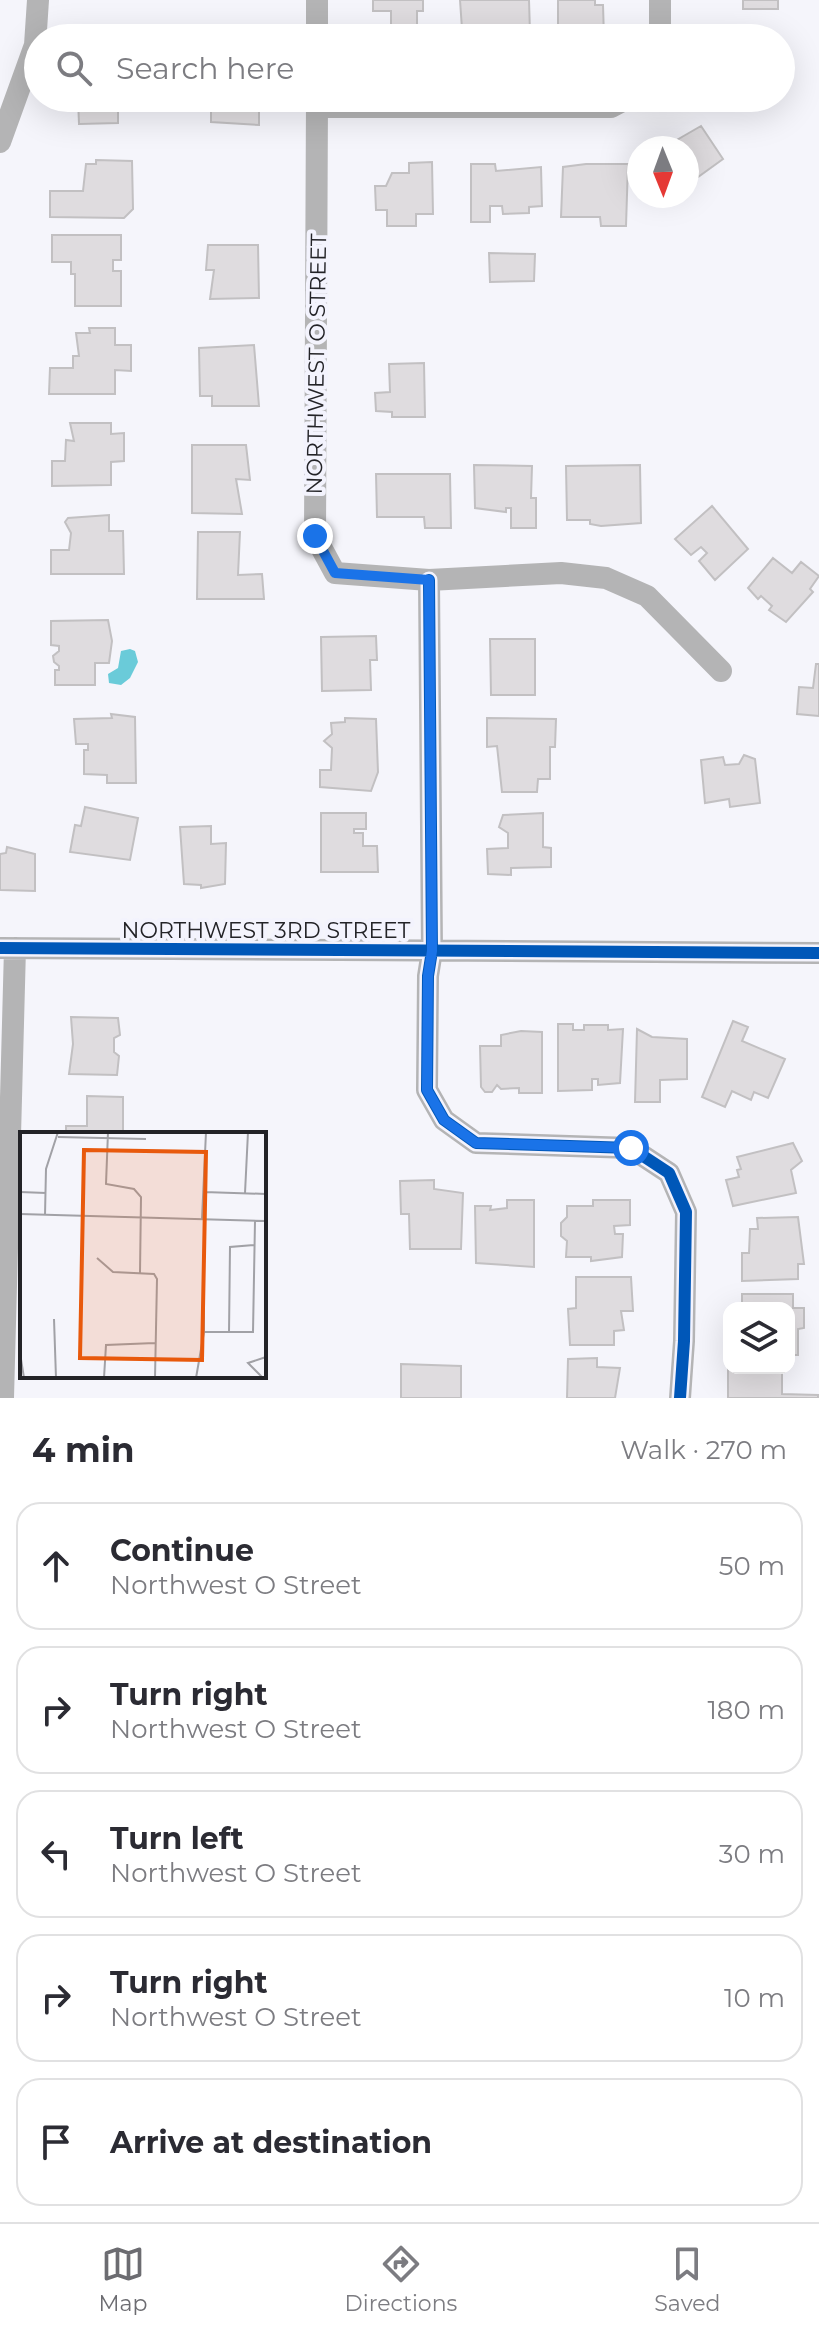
<!DOCTYPE html>
<html lang="en">
<head>
<meta charset="utf-8">
<style>
  :root { --surface:#fff; --page:#f2f2f3; --text:#2b2b33; --muted:#7c7c81; --line:#e1e1e2; --accent:#6c6c71 }
  body { margin:0; font-family:Montserrat,sans-serif; background:var(--page); color:var(--text) }
  .controls { position:absolute; right:24px; bottom:24px; display:grid; overflow:hidden; border-radius:16px; box-shadow:0 8px 32px #0002 }
  .controls button { width:72px; height:72px; display:grid; place-items:center; padding:0; border:0; border-bottom:2px solid var(--line); background:var(--surface); color:var(--text); font:40px sans-serif }
  .compass { position:absolute; left:627px; top:136px; width:72px; height:72px; border-radius:50%; background:var(--surface); box-shadow:0 8px 32px #0002; rotate:179deg }
  .stop { position:absolute; width:24px; height:24px; margin:-18px; border:6px solid #1a73e8; border-radius:50%; background:#fff }
  .stop.end { background:#1a73e8; border-color:#fff; box-shadow:0 2px 8px #0008 }
  .list { margin:0; padding:0; list-style:none }
  h2 { display:flex; justify-content:space-between; align-items:center; height:104px; margin:0; padding:0 32px; font-size:34px }
  h2 small { font-size:26px; font-weight:400; color:var(--muted) }
  .list li { display:grid; grid-template-columns:52px 1fr auto; gap:24px; align-items:center; box-sizing:border-box; height:128px; margin:0 16px 16px; padding:0 16px; border:2px solid var(--line); border-radius:24px }
  .list b { display:block; font-size:30px; white-space:nowrap }
  .list p { margin:0; font-size:26px; white-space:nowrap; color:var(--muted) }
  .list em { font-size:26px; font-style:normal; color:var(--muted) }
  .icon { flex:none; width:44px; height:44px; fill:none; stroke:currentColor; stroke-width:2; stroke-linecap:round; stroke-linejoin:round }
  .map { position:relative; flex:none; width:819px; height:1398px; overflow:hidden }
  .search { position:absolute; background:var(--surface); box-shadow:0 8px 32px #0002; left:24px; right:24px; top:24px; height:88px; display:flex; align-items:center; gap:20px; box-sizing:border-box; padding:0 28px; border-radius:44px; color:var(--muted); font-size:30px }
  .sheet { height:824px; background:var(--surface) }
  nav { display:flex; justify-content:space-around; align-items:center; box-sizing:border-box; height:112px; border-top:2px solid var(--line); background:var(--surface); font-size:22px; color:var(--muted) }
  nav a { display:grid; justify-items:center; gap:4px }
  nav .on { color:var(--accent) }
  .map>svg:first-child { display:block }
  .water { fill:#6acbd9 }
  .building { fill:#dfdcdf; stroke:#c2c0c2; stroke-width:2 }
  .lines { fill:none; stroke-linecap:round; stroke-linejoin:round }
  .minor { stroke:#b4b4b5; stroke-width:22 }
  .cycleway-casing { stroke:#f3f3fd; stroke-width:17 }
  .cycleway { stroke:#0057b8; stroke-width:12 }
  .route { stroke:#1a73e8; stroke-width:10 }
  .labels { text-anchor:middle; stroke-width:8; stroke-linejoin:round; paint-order:stroke }
  .street-label { font-size:22px; fill:#232327; stroke:#f3f3fd }
  .inset-road { fill:none; stroke:#a1a1a6; stroke-width:2 }
  .view { fill:#e8590c; fill-opacity:0.15; stroke:#e8590c; stroke-width:4 }
  .inset-edge { fill:none; stroke:#232327; stroke-width:4 }
</style>
</head>
<body>
<div class="map">
<svg width="819" height="1398" viewBox="0 0 819 1398">
  <rect width="100%" height="100%" fill="#f5f5fb"/>
  <path class="water" d="M130,649L135,651L138,662L130,678L121,685L109,683L108,674L118,668L121,651Z"/>
  <path class="building" d="M373,0H423V11H417V38H391V11H373Z
    M460,0H529L530,33H527L528,38H472V28L462,29Z
    M558,0H595V5H603L604,38H558Z
    M743,0H778V9H743Z
    M78,98H118V123L79,124Z
    M211,98H259V125L211,122Z
    M700,98H747L743,110Z
    M701,126L723,159L687,185V148H663Z
    M96,160L132,161L133,209L124,218L50,217V191H83L86,164H96Z
    M432,162L433,214H416V226H387V210H376L375,186H386L392,173H409V163Z
    M471,164H495L496,171L541,167L542,206L529,207V213L503,214L502,206H490V222H471Z
    M586,164H628L626,226H601L600,217H561L563,167Z
    M52,235H121V260H113V271H121V306H75V274H71V262H52Z
    M208,245H258L259,298L210,299L214,270H206Z
    M489,253L535,254L534,281L490,282Z
    M89,328H115V345H131V371L115,370V394H49L50,368H73V356H79L76,333H90Z
    M254,345L259,406H212V396H200L199,348Z
    M424,363L425,417H392V412L376,411L375,393L390,392L389,364Z
    M70,423H111V434L124,433V461L111,462V485L52,486V461H65L66,440L74,441Z
    M192,445H246L250,480L236,479L242,514L192,513Z
    M474,465L532,466L531,498H536V528H511V508H506V512L475,508Z
    M640,465L641,523L601,526L590,524V520H567L566,466Z
    M376,474H450L451,528H425L424,517H377Z
    M712,506L748,549L715,580L699,561L707,553L701,547L691,555L675,539Z
    M109,515V531H123L124,574H51V550H69L71,533L65,522L68,518Z
    M198,532H240L238,575L262,574L264,599H197Z
    M773,558L792,573L801,562L819,576L810,589L813,592L786,622L769,610L772,606L761,596L758,599L748,588Z
    M108,620L112,641L109,663H95V685H55V670H59V666L54,662L53,656L59,651V646L51,645V621Z
    M376,636L377,660H370L371,690L322,691L321,637Z
    M490,639H535V695H491Z
    M816,664H819V716L797,714L799,687L813,688Z
    M111,714L135,717L136,783H107V775L84,774V750H88V744H76L74,719L112,718Z
    M345,718L376,719L378,772L371,791L320,787V770H331L332,748L324,741L332,734L331,723L345,722Z
    M487,718L556,719L555,747H550V779H538L537,792H502L497,746L487,747Z
    M744,755L755,759L760,803L730,807L729,799L705,803L701,760L723,757L725,765L739,764Z
    M85,807L138,818L130,860L70,852L75,825L81,826Z
    M321,813H366V829H354V833H363V846H377L378,872H321Z
    M543,813V847L551,848V867L511,868V875L488,874L487,849L508,848V833L499,827L503,815Z
    M211,826V844L226,843L225,884L201,888V885L184,884L180,827Z
    M7,847L35,854V891L0,890V854L6,853Z
    M71,1017L118,1018L120,1035L114,1038V1052L119,1056L117,1075L69,1074L73,1044Z
    M733,1021L748,1027L742,1041L785,1059L768,1098L754,1092L751,1100L732,1091L725,1107L702,1097Z
    M558,1024H573V1030H584V1025H608V1030L623,1029L620,1083L598,1085V1079H592V1090L558,1091Z
    M637,1029L652,1037L687,1039V1079L660,1080V1102H635Z
    M521,1031L542,1032V1093H519V1088L501,1089L497,1085L492,1092H485L481,1087L480,1046H501V1035Z
    M87,1096L123,1097V1134H66V1126H87Z
    M793,1143L802,1161L791,1170L796,1193L733,1206L726,1180L739,1177L737,1170L741,1169L737,1157Z
    M434,1180V1189L463,1193L461,1249H410L409,1214H401L400,1181Z
    M507,1200H534V1267L476,1263L475,1206H491L490,1210L507,1208Z
    M593,1200H630V1225L614,1226L615,1234H623L622,1257L591,1261V1257H566L567,1241L561,1236V1223L567,1217V1206H593Z
    M798,1217L804,1264H798V1279L742,1281V1253H749L750,1229H758L757,1218Z
    M576,1277H631L633,1311H621L624,1330L614,1331V1345H570L568,1309L576,1308Z
    M742,1294H793V1308H804V1328L798,1329V1355H789V1308H742Z
    M597,1358V1367L620,1368L615,1398H567L568,1359Z
    M401,1364L461,1366V1398H401Z
    M728,1367L782,1368V1394L818,1395V1398H728Z"/>
  <g class="lines">
    <path class="minor" d="M317,0V38
      M660,0V38
      M317,98L315,536L335,573L429,580L561,573L606,578L647,596L721,671
      M317,107H611L628,98
      M0,142L35,45L38,0
      M429,580L432,951L428,976L427,1090L444,1120L476,1143L631,1148L669,1173L686,1212L684,1341L680,1398
      M0,948L819,953
      M3,1398L15,948"/>
    <g class="cycleway-casing">
      <path id="cycleway" d="M429,580L432,951L428,976L427,1090L444,1120L476,1143L631,1148L669,1173L686,1212L684,1341L680,1398
        M0,948L819,953"/>
    </g>
    <use href="#cycleway" class="cycleway"/>
  </g>
  <g class="lines">
    <path class="route" d="M315,536L335,573L429,580L432,951L428,976L427,1090L444,1120L476,1143L631,1148"/>
  </g>
  <g class="labels">
    <g class="street-label">
      <text transform="translate(316 364) rotate(-89)" y="8">NORTHWEST O STREET</text>
      <text x="266" y="938">NORTHWEST 3RD STREET</text>
    </g>
  </g>
  <g transform="translate(20 1132)">
    <rect width="246" height="246" fill="#f5f5fb"/>
    <path class="inset-road" d="M88,0L86,52L114,57L121,65L120,141M38,5L126,7M0,60L26,61M184,60L246,62M225,61L228,0M0,82L246,89M25,83L26,37L38,0M182,87L186,0M77,126L93,140L134,142L137,147L135,246M34,187L36,246M184,200H233L235,89M209,201L210,115L234,113M0,221L4,246M84,246L86,213L135,211M176,246L184,200V116M243,246L228,231L246,225"/>
    <path class="view" d="M64,18L186,20L182,228L60,226Z"/>
    <rect width="246" height="246" class="inset-edge"/>
  </g>
</svg>
<div class="controls">
<button><svg class="icon" aria-label="layers" viewBox="0 0 24 24"><path d="M12 4l9 5-9 5-9-5zM3 14l9 5 9-5"/></svg></button>
</div>
<svg class="compass" viewBox="-18 -18 36 36"><path d="M0-13l5 13h-10z" fill="#e53935"/><path d="M0 13l5-13h-10z" fill="#7c7c81"/></svg>
<div class="stop" style="left:631px;top:1148px"></div>
<div class="stop end" style="left:315px;top:536px"></div>
<div class="search"><svg class="icon" aria-label="search" viewBox="0 0 24 24"><circle cx="10" cy="10" r="6"/><path d="M15 15l6 6"/></svg>Search here</div>
</div>
<section class="sheet">
<h2>4 min<small>Walk · 270 m</small></h2>
<ul class="list">
<li><svg class="icon" aria-label="ahead" viewBox="0 0 24 24"><path d="M12 20V5M6 11l6-6 6 6"/></svg><div><b>Continue</b><p>Northwest O Street</p></div><em>50 m</em></li>
<li><svg class="icon" aria-label="right" viewBox="0 0 24 24"><path d="M7 20v-9h11M14 6l5 5-5 5"/></svg><div><b>Turn right</b><p>Northwest O Street</p></div><em>180 m</em></li>
<li><svg class="icon" aria-label="left" viewBox="0 0 24 24"><path d="M17 20v-9H6M10 6l-5 5 5 5"/></svg><div><b>Turn left</b><p>Northwest O Street</p></div><em>30 m</em></li>
<li><svg class="icon" aria-label="right" viewBox="0 0 24 24"><path d="M7 20v-9h11M14 6l5 5-5 5"/></svg><div><b>Turn right</b><p>Northwest O Street</p></div><em>10 m</em></li>
<li><svg class="icon" aria-label="arrive" viewBox="0 0 24 24"><path d="M6 21V4h12l-3 4 3 4H6"/></svg><div><b>Arrive at destination</b></div></li>
</ul>
</section>
<nav>
<a class="on"><svg class="icon" aria-label="map" viewBox="0 0 24 24"><path d="M3 6l6-2 6 2 6-2v14l-6 2-6-2-6 2zM9 4v14M15 6v14"/></svg>Map</a>
<a><svg class="icon" aria-label="directions" viewBox="0 0 24 24"><path d="M12 3l9 9-9 9-9-9zM9 14v-3h6M13 9l2 2-2 2"/></svg>Directions</a>
<a><svg class="icon" aria-label="saved" viewBox="0 0 24 24"><path d="M7 4h10v16l-5-4-5 4z"/></svg>Saved</a>
</nav>
</body>
</html>
